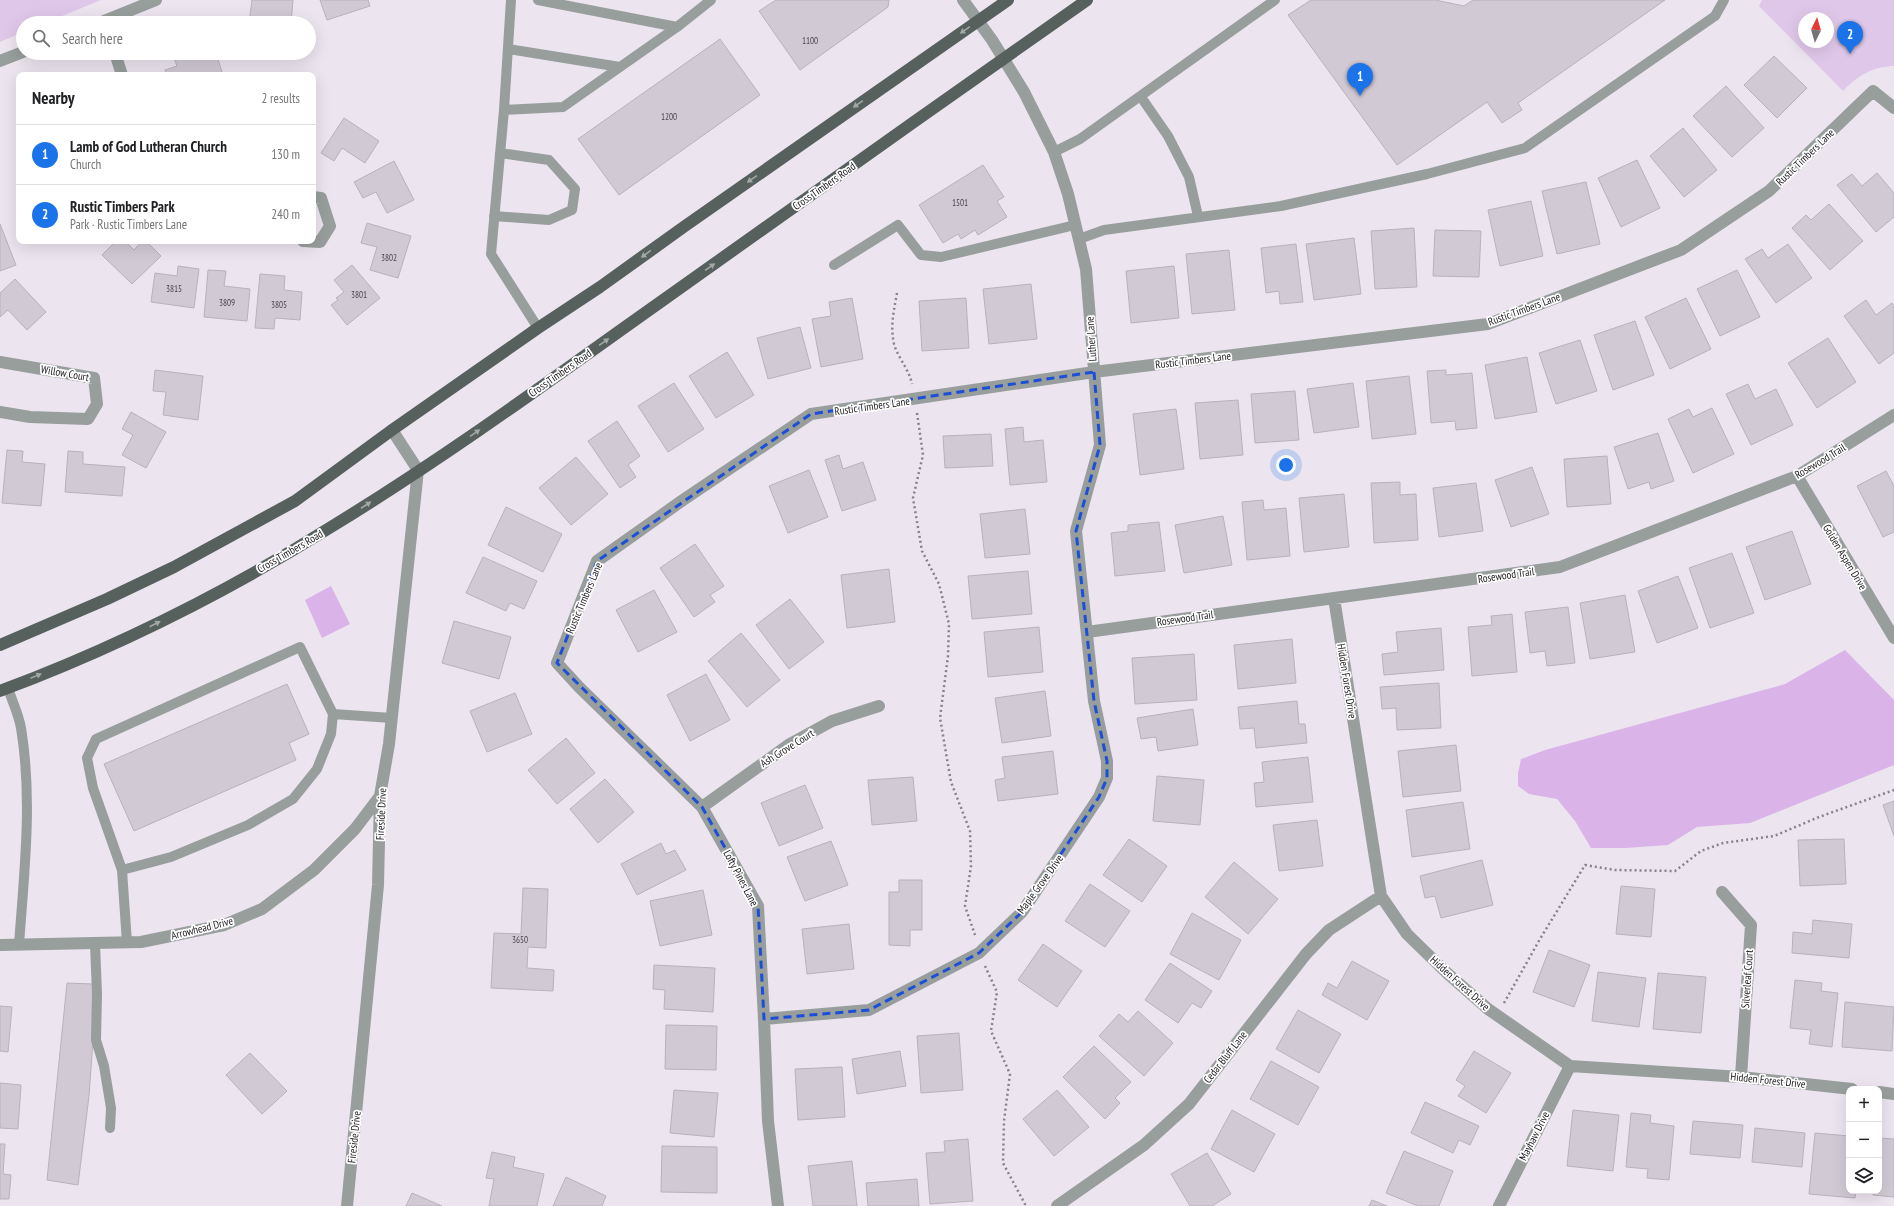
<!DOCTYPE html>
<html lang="en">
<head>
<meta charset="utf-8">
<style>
  :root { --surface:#fff; --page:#f2f2f2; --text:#202124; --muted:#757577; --line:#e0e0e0; --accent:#1a73e8 }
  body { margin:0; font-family:"PT Sans Narrow",sans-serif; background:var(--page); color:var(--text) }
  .controls { position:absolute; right:12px; bottom:12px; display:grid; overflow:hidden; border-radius:8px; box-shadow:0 4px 16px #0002 }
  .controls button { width:36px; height:36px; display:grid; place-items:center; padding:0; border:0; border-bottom:1px solid var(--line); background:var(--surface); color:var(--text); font:20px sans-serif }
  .compass { position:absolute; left:1798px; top:12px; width:36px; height:36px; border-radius:50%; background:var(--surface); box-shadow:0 4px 16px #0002; rotate:5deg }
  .you { position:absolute; left:1286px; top:465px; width:14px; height:14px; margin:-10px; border:3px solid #fff; border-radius:50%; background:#1a73e8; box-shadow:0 0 0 6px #1a73e833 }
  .badge { display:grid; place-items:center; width:26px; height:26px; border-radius:50%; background:var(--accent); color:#fff; font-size:13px; font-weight:700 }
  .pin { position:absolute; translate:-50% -33px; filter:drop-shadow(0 1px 2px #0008) }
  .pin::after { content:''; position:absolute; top:21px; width:14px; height:12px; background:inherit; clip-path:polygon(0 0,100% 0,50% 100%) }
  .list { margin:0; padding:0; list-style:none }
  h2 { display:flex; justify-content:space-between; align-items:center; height:52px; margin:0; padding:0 16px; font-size:17px }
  h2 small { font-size:13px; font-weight:400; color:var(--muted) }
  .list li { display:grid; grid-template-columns:26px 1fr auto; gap:12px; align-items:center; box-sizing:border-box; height:60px; padding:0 16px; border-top:1px solid var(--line) }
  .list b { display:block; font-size:15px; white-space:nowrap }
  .list p { margin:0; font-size:13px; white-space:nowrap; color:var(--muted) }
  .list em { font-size:13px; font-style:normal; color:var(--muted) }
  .icon { flex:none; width:22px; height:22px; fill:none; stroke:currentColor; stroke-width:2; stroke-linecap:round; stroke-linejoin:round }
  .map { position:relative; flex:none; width:1894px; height:1206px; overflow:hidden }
  .search { position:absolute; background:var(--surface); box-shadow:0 4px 16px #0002; left:16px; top:16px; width:300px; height:44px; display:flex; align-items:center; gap:10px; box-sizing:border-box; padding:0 14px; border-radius:22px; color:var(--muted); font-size:15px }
  .panel { position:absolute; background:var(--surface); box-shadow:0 4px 16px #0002; left:16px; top:72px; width:300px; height:172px; border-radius:8px }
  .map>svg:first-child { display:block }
  .green { fill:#dfc7e9; fill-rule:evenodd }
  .water { fill:#dab4e8 }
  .building { fill:#d1c9d4; stroke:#b9b2bc }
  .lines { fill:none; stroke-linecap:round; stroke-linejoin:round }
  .path { stroke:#878189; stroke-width:2.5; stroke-dasharray:2 3; stroke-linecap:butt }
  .lane { stroke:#979e9c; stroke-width:10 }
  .street { stroke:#979e9c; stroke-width:12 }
  .primary { stroke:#56615e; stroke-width:12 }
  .oneway { fill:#a2a8a6 }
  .marked { fill:none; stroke:#1d4ed8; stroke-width:3; stroke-dasharray:8 5; stroke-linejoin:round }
  .labels { text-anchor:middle; stroke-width:3.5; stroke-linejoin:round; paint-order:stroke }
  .number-label { font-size:9px; fill:#4a464c }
  .street-label { font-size:11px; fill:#1d1a1e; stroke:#fff }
</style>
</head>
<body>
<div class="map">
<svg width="1894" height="1206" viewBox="0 0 1894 1206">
  <rect width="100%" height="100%" fill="#ece4ef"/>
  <path class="green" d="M0,0H101L45,23H23V32L0,42Z
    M1762,0H1894V66C1871,67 1859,75 1843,91L1759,6ZM1804,18H1828V42H1804Z"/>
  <path class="water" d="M331,586L350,624L322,638L305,600Z
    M1845,650L1894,700V765L1750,823L1697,827L1668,845L1626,848H1591L1575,821L1557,799L1529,794L1518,786V773L1521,759L1545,750L1785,684Z"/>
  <path class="building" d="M252,0H293L291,23H249Z
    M320,0H368L370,6L327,20Z
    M776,0H889L888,7L800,70L759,11Z
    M1311,0H1435L1464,6L1473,0H1665L1518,103L1522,110L1502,123L1487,102L1397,165L1288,15Z
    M720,39L760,95L619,195L578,139Z
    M172,53H201L202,55L216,53L222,72L212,75H167L165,70L177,66Z
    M1774,56L1807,88L1777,118L1744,85Z
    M1726,86L1764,128L1732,157L1693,116Z
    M344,118L379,141L365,163L342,148L334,161L321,153Z
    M1683,128L1717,170L1684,197L1650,156Z
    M1637,160L1660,208L1621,227L1598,178Z
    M394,161L414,200L387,213L376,192L363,198L354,182Z
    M983,165L1004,197L997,201L1007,217L978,235L975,230L961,239L958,234L943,243L919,205Z
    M1877,173L1894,193V217L1876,232L1837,185L1852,174L1862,186Z
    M1586,182L1600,244L1557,254L1542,191Z
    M1531,201L1543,256L1500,266L1488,210Z
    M1829,204L1863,241L1830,270L1792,228L1806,215L1811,220Z
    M367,223L411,236L398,278L370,270L377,247L361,243Z
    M0,224L16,265L0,271Z
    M1414,228L1417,287L1375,289L1371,231Z
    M1435,230L1481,231L1479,277L1433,276Z
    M1354,238L1361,294L1314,300L1306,244Z
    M116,241H125L134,250L142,241H146L161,256L132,284L102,255Z
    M1296,244L1303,302L1280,304L1279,291L1266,293L1261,248Z
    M1788,244L1812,278L1776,303L1745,259L1762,249L1768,258Z
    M1229,250L1235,310L1192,314L1186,254Z
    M352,265L380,298L347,325L331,305L338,300L336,298L344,292L334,280Z
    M178,266L199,269L194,308L151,302L155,273L177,276Z
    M1174,266L1179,318L1131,323L1126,271Z
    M208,270L226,271L224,286L250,289L247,321L204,317Z
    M1737,270L1760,317L1720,336L1697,289Z
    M260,274L285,276L284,290L302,292L300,320L275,318L274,329L255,328Z
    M15,279L46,312L27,330L8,310L0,317V293Z
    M1031,284L1037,339L989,344L983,289Z
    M852,298L863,359L821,367L812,319L831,316L829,302Z
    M966,298L969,348L922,351L919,301Z
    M1686,298L1711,349L1670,369L1645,317Z
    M1866,300L1876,315L1892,303L1894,306V353L1879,364L1844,316Z
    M1635,321L1654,375L1613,390L1594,335Z
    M800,327L811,368L768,379L757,338Z
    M1828,338L1856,382L1817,408L1788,363Z
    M1580,340L1597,391L1556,404L1539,353Z
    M727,352L754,395L716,418L689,376Z
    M1527,357L1537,412L1495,419L1485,365Z
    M155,370L203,376L198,420L163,415L166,392L153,391Z
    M1446,370V375L1472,373L1477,428L1456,430L1455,421L1431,423L1427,371Z
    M1409,376L1416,434L1372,439L1366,381Z
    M674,383L704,429L668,452L638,406Z
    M1353,383L1359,427L1314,433L1307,389Z
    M1748,384L1755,399L1776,389L1793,425L1751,445L1726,394Z
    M1295,391L1299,440L1255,443L1251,394Z
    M1238,400L1243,455L1200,459L1195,403Z
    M1712,408L1734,454L1693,473L1668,419L1689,409L1693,417Z
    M1176,409L1184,469L1140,475L1133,414Z
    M131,412L166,432L146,468L122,455L133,435L122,429Z
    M617,421L640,456L628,465L636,477L620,488L588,441Z
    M1023,427L1024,442L1043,440L1047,482L1010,485L1005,429Z
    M1658,433L1674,481L1651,489L1649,482L1628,489L1614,447Z
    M991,434L993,466L945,468L943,436Z
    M7,450L23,451L22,462L45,464L41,506L2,503Z
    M68,451L83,452V464L125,467L122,496L65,492Z
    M839,455L843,469L863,462L876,500L842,511L825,460Z
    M1607,456L1611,504L1567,507L1564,459Z
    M576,457L608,494L571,525L539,488Z
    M1532,467L1549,514L1511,527L1495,480Z
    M809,470L828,517L788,533L769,486Z
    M1886,471L1894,486V532L1883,537L1857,486Z
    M1400,482V495L1416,494L1418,540L1374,543L1371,483Z
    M1476,483L1483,531L1439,537L1433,488Z
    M1344,494L1349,547L1304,552L1299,498Z
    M1263,500L1264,510L1286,508L1290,556L1247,560L1242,502Z
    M506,507L562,534L543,572L488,545Z
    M1025,509L1030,554L985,558L980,514Z
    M1223,516L1232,565L1184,573L1175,525Z
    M1159,522L1165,571L1115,576L1111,533L1128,531V525Z
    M1792,531L1811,584L1765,600L1746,547Z
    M695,544L724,586L710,595L715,602L694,617L660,568Z
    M1732,553L1754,613L1710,628L1689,568Z
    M483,557L537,581L524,609L510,603L506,611L466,593Z
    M889,569L895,622L847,628L841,575Z
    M1028,571L1032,614L972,619L968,576Z
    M1678,576L1698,628L1657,643L1638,591Z
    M654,590L677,632L638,652L616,610Z
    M1625,595L1635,652L1590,659L1580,603Z
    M790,599L824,642L789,669L756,625Z
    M1568,607L1575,663L1547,666L1545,651L1530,653L1525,612Z
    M1512,614L1517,672L1472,676L1468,627L1492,625L1491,616Z
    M454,621L511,637L499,679L442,663Z
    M1039,627L1043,672L988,677L984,632Z
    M1441,628L1444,670L1384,675L1382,654L1398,652L1396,632Z
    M741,633L780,680L747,707L708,661Z
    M1292,639L1296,683L1238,689L1234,645Z
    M1194,654L1197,700L1135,704L1132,658Z
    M706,674L730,720L690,741L667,695Z
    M1439,683L1441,728L1397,730L1396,708L1382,709L1380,687Z
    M287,684L309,734L289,743L296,760L134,831L104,764Z
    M1045,691L1051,736L1002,743L995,698Z
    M515,693L532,734L487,752L470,711Z
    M1297,701L1299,724H1305L1307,743L1256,748L1254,728L1240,729L1238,707Z
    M1193,709L1198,745L1158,751L1156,737L1141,739L1137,718Z
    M566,738L595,773L557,804L528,770Z
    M1456,745L1461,791L1403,797L1398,751Z
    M1053,751L1058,794L998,801L995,780L1005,778L1002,757Z
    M1308,757L1313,802L1256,807L1254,783L1264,782L1262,762Z
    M1157,776L1204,780L1200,825L1153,821Z
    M913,777L917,821L872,825L868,780Z
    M605,779L634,812L598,843L570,809Z
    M805,785L823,828L779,846L761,803Z
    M1894,801V836L1883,805Z
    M1463,802L1470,849L1412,857L1406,810Z
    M1317,820L1323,866L1279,871L1273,825Z
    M1129,839L1167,866L1142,902L1103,875Z
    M1844,839L1846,884L1800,886L1798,840Z
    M831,841L848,885L805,901L787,857Z
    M661,843L666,854L675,850L686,870L637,895L621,864Z
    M1482,860L1493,905L1441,918L1435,896L1425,898L1420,876Z
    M1234,862L1278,899L1248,934L1205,897Z
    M899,880H922V930H910V946L889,945V892H899Z
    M1090,884L1130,911L1105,947L1065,921Z
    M1621,886L1655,889L1651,937L1616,934Z
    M523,888L548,889L546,948L528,947L527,968L554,970L553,991L491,988L494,933L521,934Z
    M703,890L712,935L660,946L650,901Z
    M1192,913L1241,940L1219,980L1170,954Z
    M1813,920L1852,924L1849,958L1792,953L1793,932L1812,934Z
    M849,924L854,969L807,974L802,929Z
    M1043,944L1082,971L1057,1007L1018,980Z
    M1549,950L1590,965L1574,1007L1533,992Z
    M1352,961L1389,981L1367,1020L1322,995L1328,983L1337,988Z
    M1170,963L1212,991L1201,1008L1192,1003L1178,1023L1145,1000Z
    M654,965L715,968L713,1012L664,1009L665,990L653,989Z
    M1598,972L1646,978L1639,1027L1592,1021Z
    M1658,973L1706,977L1701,1033L1653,1029Z
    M1795,980L1822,983L1821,991L1838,993L1832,1047L1809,1044L1811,1030L1790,1028Z
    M67,983L93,984V1040L89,1096L78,1185L47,1180Z
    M1845,1002L1894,1007L1892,1051L1842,1047Z
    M0,1006L12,1007L8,1052L0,1051Z
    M1298,1010L1341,1034L1319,1073L1276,1049Z
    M1138,1011L1173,1043L1144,1076L1099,1036L1119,1014L1128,1022Z
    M666,1025L717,1026L716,1070L665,1069Z
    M959,1033L963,1090L921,1093L917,1036Z
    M1094,1046L1131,1082L1115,1098L1120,1103L1105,1119L1063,1077Z
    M900,1051L906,1086L857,1094L852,1059Z
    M1474,1051L1511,1073L1486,1113L1458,1096L1465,1086L1456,1080Z
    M250,1053L287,1091L262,1114L226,1075Z
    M1271,1061L1319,1087L1298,1125L1250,1099Z
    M842,1067L845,1117L798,1120L795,1069Z
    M0,1083L21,1085L18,1129L0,1128Z
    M674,1090L718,1093L714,1137L670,1133Z
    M1057,1090L1089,1127L1054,1156L1023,1119Z
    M1425,1102L1479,1126L1470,1145L1459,1140L1453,1153L1411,1133Z
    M1232,1110L1275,1134L1254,1172L1211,1149Z
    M1573,1110L1619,1115L1613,1171L1567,1166Z
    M1631,1113L1651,1115L1650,1123L1674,1126L1669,1180L1647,1178L1648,1169L1626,1167Z
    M1693,1121L1743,1125L1740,1158L1690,1154Z
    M1755,1128L1805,1133L1802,1167L1752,1162Z
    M1815,1133L1849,1136V1191H1856L1855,1198L1809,1194Z
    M1879,1138L1894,1139V1197L1873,1195V1191H1879Z
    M968,1139L973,1201L930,1204L926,1153L945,1152L944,1141Z
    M0,1144H5L3,1174L11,1175L9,1199H0Z
    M662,1146L717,1147V1193L661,1192Z
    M1404,1151L1453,1171L1439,1206H1418L1386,1193Z
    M492,1152L515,1157L513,1167L544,1174L537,1206H489L494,1179L486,1178Z
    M1207,1153L1231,1194L1212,1206H1190L1171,1174Z
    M852,1161L857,1206H813L808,1166Z
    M566,1177L606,1196L602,1206H553Z
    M917,1179L919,1206H868L866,1183Z
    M412,1193L442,1206H406Z
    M1372,1200L1387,1206H1369Z"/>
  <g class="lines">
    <path class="path" d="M897,293C894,310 890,326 894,344C898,358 909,369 912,384
      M917,413L923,455L913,498L922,551L939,584L949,624L948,656L940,718L951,782L970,831L971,866L965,906L975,935
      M985,966L997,992L991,1031L1010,1074L1004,1121L1003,1163L1026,1206
      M1504,1003L1540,939L1585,865L1615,870L1675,871L1701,851L1723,843L1774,836L1819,817L1894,790"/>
    <path class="lane" d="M511,0L504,110L491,254L538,328
      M538,0L677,27
      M508,49L620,67
      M1141,97L1168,136L1189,177L1198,216
      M504,110L563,107L677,27L711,0
      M1054,152L1080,139L1275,0
      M494,216L549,220L572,210L575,189L549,160L500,153
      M1079,239L1104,230L1281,206L1427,174L1525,148L1715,16L1724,0
      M834,265L898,225L921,255L941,257L1075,225
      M300,647L333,714L331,734L317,769L293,799L248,825L171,857L122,870L93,788L87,758L96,739Z
      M8,688C12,701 19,715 21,728C33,800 24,873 19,945
      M333,714L392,718
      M122,870L127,943
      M95,944L97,994L96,1040L104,1066L111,1108L110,1128"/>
    <path class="street" d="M99,23L156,0
      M115,53L122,75
      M0,61L23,52
      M303,241L320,242L330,226L321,198L313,197
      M0,362L94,378L97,404L88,419L30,417L0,412
      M1797,476L1894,638
      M1334,598L1381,896L1407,934L1447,973L1488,1009L1570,1066L1741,1077L1852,1089
      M1087,632L1560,567L1797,476L1894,415
      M702,807L790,744L832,721L879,706
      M1722,892L1751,925L1741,1077
      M0,945L141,942L224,925L262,909L314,870L355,829L380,796
      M764,1019L869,1010L979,953L1022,912L1099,797L1107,778V761L1094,701L1076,531L1100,445L1086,269L1068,194L1054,152L1024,92L992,40L963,0
      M1879,1092L1894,1094
      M347,1206L378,885L380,796L389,744L418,470L392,430
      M778,1206L768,1121L764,1019L758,906L702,807L579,687L557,663L597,561L683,500L811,414L1094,372L1488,324L1681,250L1769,191L1873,91L1894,108
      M1057,1206L1144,1145L1189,1104L1306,954L1329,930L1381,896
      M1499,1206L1570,1066"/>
    <path class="primary" d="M0,645L107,599L174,567L295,501L392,430L538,328L600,287L685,226L1008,0
      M0,691C115,648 227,592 331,527C431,466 526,398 621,330C776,220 931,109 1087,0"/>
  </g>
  <defs><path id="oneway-solid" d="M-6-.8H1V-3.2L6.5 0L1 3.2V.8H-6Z"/></defs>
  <g class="oneway">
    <use href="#oneway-solid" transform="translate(965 30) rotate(145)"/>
    <use href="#oneway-solid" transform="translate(858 104) rotate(145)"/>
    <use href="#oneway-solid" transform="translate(752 179) rotate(145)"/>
    <use href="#oneway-solid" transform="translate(646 254) rotate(144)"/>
    <use href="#oneway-solid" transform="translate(710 267) rotate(-35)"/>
    <use href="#oneway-solid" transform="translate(604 342) rotate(-35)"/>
    <use href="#oneway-solid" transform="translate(475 433) rotate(-35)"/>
    <use href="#oneway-solid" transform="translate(366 505) rotate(-33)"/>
    <use href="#oneway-solid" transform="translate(155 624) rotate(-27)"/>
    <use href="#oneway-solid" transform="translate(36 676) rotate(-22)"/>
  </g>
  <path class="marked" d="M1094,372L1100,445L1076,531L1094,701L1107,761V778L1099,797L1022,912L979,953L869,1010L764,1019L758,906L702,807L557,663L597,561L811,414Z"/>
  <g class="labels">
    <g class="number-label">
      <text x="810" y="44">1100</text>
      <text x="669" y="120">1200</text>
      <text x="960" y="206">1501</text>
      <text x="389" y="261">3802</text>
      <text x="174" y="292">3815</text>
      <text x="359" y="298">3801</text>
      <text x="227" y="306">3809</text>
      <text x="279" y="308">3805</text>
      <text x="520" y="943">3650</text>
    </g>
    <g class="street-label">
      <text transform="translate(1805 157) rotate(-44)" y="4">Rustic Timbers Lane</text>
      <text transform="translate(824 186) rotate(-35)" y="4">Cross Timbers Road</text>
      <text transform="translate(1524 309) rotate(-20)" y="4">Rustic Timbers Lane</text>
      <text transform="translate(1091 339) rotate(-94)" y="4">Luther Lane</text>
      <text transform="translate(1193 360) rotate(-7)" y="4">Rustic Timbers Lane</text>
      <text transform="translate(65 373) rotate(10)" y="4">Willow Court</text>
      <text transform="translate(560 373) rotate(-35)" y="4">Cross Timbers Road</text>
      <text transform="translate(872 406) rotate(-8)" y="4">Rustic Timbers Lane</text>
      <text transform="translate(1820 461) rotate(-31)" y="4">Rosewood Trail</text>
      <text transform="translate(290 551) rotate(-30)" y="4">Cross Timbers Road</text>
      <text transform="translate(1845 557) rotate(59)" y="4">Golden Aspen Drive</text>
      <text transform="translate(1506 575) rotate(-8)" y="4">Rosewood Trail</text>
      <text transform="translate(584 598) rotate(-67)" y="4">Rustic Timbers Lane</text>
      <text transform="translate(1185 618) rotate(-8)" y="4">Rosewood Trail</text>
      <text transform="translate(1347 681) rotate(81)" y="4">Hidden Forest Drive</text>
      <text transform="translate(787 748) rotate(-32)" y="4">Ash Grove Court</text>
      <text transform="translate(381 814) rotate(-87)" y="4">Fireside Drive</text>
      <text transform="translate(741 878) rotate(62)" y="4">Lofty Pines Lane</text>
      <text transform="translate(1040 884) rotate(-54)" y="4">Maple Grove Drive</text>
      <text transform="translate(202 928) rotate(-14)" y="4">Arrowhead Drive</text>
      <text transform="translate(1747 979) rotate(-86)" y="4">Silverleaf Court</text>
      <text transform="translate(1460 983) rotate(42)" y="4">Hidden Forest Drive</text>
      <text transform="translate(1225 1057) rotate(-52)" y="4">Cedar Bluff Lane</text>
      <text transform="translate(1768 1080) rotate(6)" y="4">Hidden Forest Drive</text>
      <text transform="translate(1534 1136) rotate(-63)" y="4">Mayhaw Drive</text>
      <text transform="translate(354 1137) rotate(-84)" y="4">Fireside Drive</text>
    </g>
  </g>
</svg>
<div class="controls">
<button>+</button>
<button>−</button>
<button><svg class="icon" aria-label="layers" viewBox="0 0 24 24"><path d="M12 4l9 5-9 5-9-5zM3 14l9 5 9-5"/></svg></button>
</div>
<svg class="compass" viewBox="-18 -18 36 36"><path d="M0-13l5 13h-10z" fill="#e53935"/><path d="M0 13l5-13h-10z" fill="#757577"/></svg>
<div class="you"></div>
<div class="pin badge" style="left:1360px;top:96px">1</div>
<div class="pin badge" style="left:1850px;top:54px">2</div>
<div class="search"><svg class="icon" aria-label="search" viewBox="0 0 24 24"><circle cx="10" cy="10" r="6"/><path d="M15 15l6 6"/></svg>Search here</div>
<section class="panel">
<h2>Nearby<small>2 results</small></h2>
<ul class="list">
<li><span class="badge">1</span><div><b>Lamb of God Lutheran Church</b><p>Church</p></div><em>130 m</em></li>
<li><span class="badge">2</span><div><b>Rustic Timbers Park</b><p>Park · Rustic Timbers Lane</p></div><em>240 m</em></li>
</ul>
</section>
</div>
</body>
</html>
